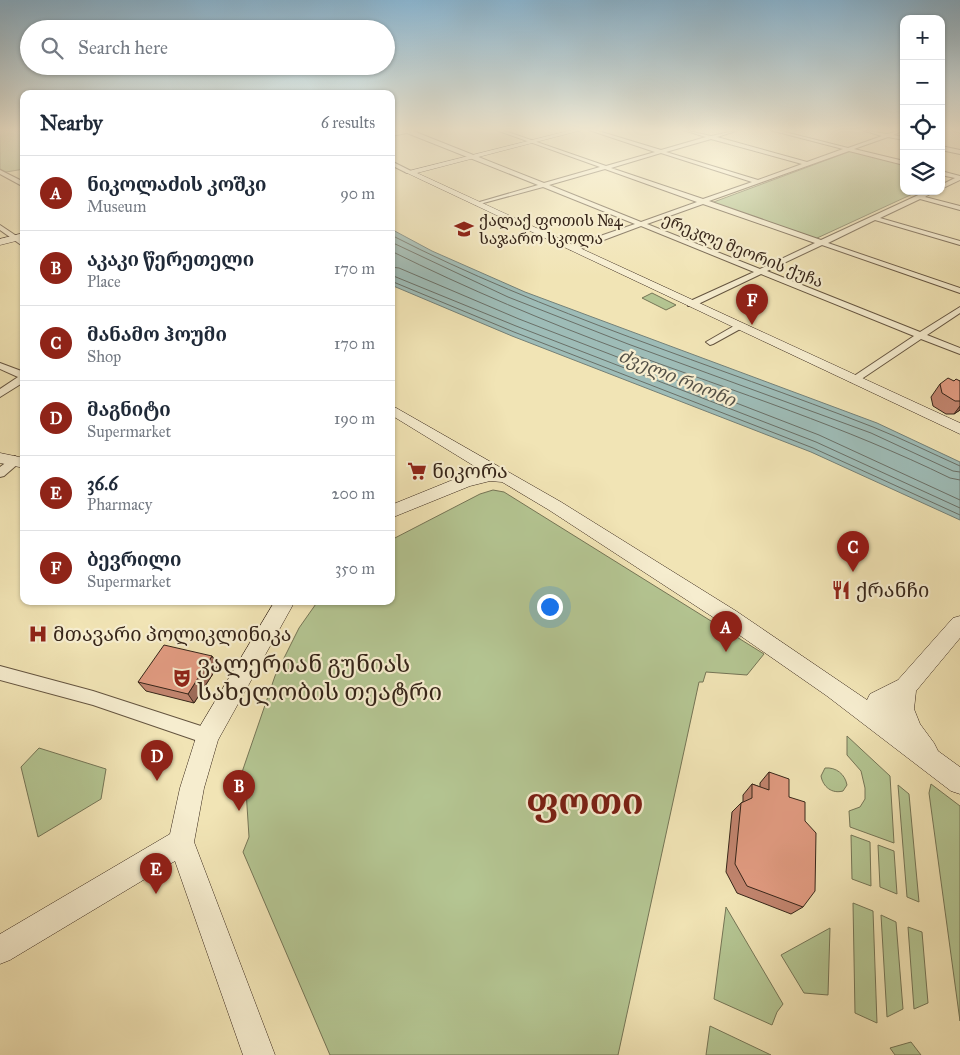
<!DOCTYPE html>
<html lang="en">
<head>
<meta charset="utf-8">
<style>
  :root { --surface:#fff; --page:#f6f6f7; --text:#1f2937; --muted:#747a83; --line:#e0e1e3; --accent:#8f2418 }
  body { margin:0; font-family:"IM FELL Great Primer","Noto Serif Georgian",serif; background:var(--page); color:var(--text) }
  .controls { position:absolute; right:15px; top:15px; display:grid; overflow:hidden; border-radius:10px; box-shadow:0 1px 4px #0004 }
  .controls button { width:45px; height:45px; display:grid; place-items:center; padding:0; border:0; border-bottom:1px solid var(--line); background:var(--surface); color:var(--text); font:25px sans-serif }
  .you { position:absolute; left:549px; top:606px; width:18px; height:18px; margin:-12px; border:4px solid #fff; border-radius:50%; background:#1a73e8; box-shadow:0 0 0 8px #1a73e833 }
  .badge { display:grid; place-items:center; width:32px; height:32px; border-radius:50%; background:var(--accent); color:#fff; font-size:16px; font-weight:700 }
  .pin { position:absolute; translate:-50% -41px; filter:drop-shadow(0 1px 2px #0008) }
  .pin::after { content:''; position:absolute; top:26px; width:18px; height:15px; background:inherit; clip-path:polygon(0 0,100% 0,50% 100%) }
  .list { margin:0; padding:0; list-style:none }
  h2 { display:flex; justify-content:space-between; align-items:center; height:65px; margin:0; padding:0 20px; font-size:21px }
  h2 small { font-size:16px; font-weight:400; color:var(--muted) }
  .list li { display:grid; grid-template-columns:32px 1fr auto; gap:15px; align-items:center; box-sizing:border-box; height:75px; padding:0 20px; border-top:1px solid var(--line) }
  .list b { display:block; font-size:19px; white-space:nowrap }
  .list p { margin:0; font-size:16px; white-space:nowrap; color:var(--muted) }
  .list em { font-size:16px; font-style:normal; color:var(--muted) }
  .icon { flex:none; width:28px; height:28px; fill:none; stroke:currentColor; stroke-width:2; stroke-linecap:round; stroke-linejoin:round }
  .map { position:relative; flex:none; width:960px; height:1055px; overflow:hidden }
  .search { position:absolute; background:var(--surface); box-shadow:0 1px 4px #0004; left:20px; top:20px; width:375px; height:55px; display:flex; align-items:center; gap:12px; box-sizing:border-box; padding:0 18px; border-radius:28px; color:var(--muted); font-size:19px }
  .panel { position:absolute; background:var(--surface); box-shadow:0 1px 4px #0004; left:20px; top:90px; width:375px; height:515px; border-radius:10px }
  .map>svg:first-child { display:block }
  .green { fill:#b4c592; stroke:#757556 }
  .water { fill:#9ebcb7; stroke:#748078 }
  .lines { fill:none; stroke-linecap:round; stroke-linejoin:round }
  .shore { stroke:#6a7068; stroke-width:1 }
  .street-casing { stroke:#655540; stroke-width:2 }
  .secondary-casing { stroke:#362519; stroke-width:1 }
  .street { fill:#f6edcf; fill-rule:evenodd }
  .secondary { fill:#f6edcf; fill-rule:evenodd }
  .wall { fill:#c2856f; stroke:#362519 }
  .shaded-wall { fill:#9e6c5a; stroke:#362519 }
  .building { fill:#e19b81; stroke:#362519 }
  .labels { text-anchor:middle; stroke-width:4.5; stroke-linejoin:round; paint-order:stroke }
  .far-poi-label { font-size:16px; fill:#362519; stroke:#f6edcf; text-anchor:start }
  .far-street-label { font-size:16px; fill:#362519; stroke:#f6edcf }
  .far-water-label { font-size:18px; font-style:italic; fill:#555248; stroke:#f6edcf }
  .poi-label { font-size:20px; fill:#362519; stroke:#f6edcf; text-anchor:start }
  .near-poi-label { font-size:24px; fill:#362519; stroke:#f6edcf; text-anchor:start }
  .near-town-label { font-size:36px; font-weight:bold; fill:#7a1f14; stroke:#f6edcf }
</style>
</head>
<body>
<div class="map">
<svg width="960" height="1055" viewBox="0 0 960 1055">
  <rect width="100%" height="100%" fill="#f1e4b5"/>
  <filter id="stains"><feTurbulence type="fractalNoise" baseFrequency=".004" numOctaves="4"/><feColorMatrix values="0 0 0 0 .2 0 0 0 0 .09 0 0 0 0 .02 0 0 0 .5 -.17"/></filter>
  <radialGradient id="worn" r=".72"><stop offset=".6" stop-color="#630" stop-opacity="0"/><stop offset="1" stop-color="#630" stop-opacity=".3"/></radialGradient>
  <path class="green" d="M0,130H24V169L6,172L0,169Z
    M851,151L904,164V191H919L815,239L711,203Z
    M652,293L676,305L666,310L642,298Z
    M493,490L504,492L764,654L747,675L706,672L703,682H699L618,1055H330L243,852L249,837L246,790L240,778L275,676L299,628L318,601H391V540L480,494Z
    M847,736L890,776L894,843L850,827L849,811L860,807L865,799V788L861,771L847,755Z
    M39,748L106,769L101,799L38,837L21,767Z
    M825,768C836,767 845,774 847,785L843,791C832,794 823,787 821,776Z
    M931,784L960,806V1021L929,793Z
    M898,785L909,794L919,902L907,897Z
    M851,835L870,842L871,886L852,879Z
    M878,845L894,851L897,894L880,887Z
    M853,903L873,911L877,1023L855,1013Z
    M726,907L783,1004L777,1012L772,1025L714,999Z
    M881,915L896,922L903,1009L887,1017Z
    M908,927L922,932L928,1003L914,1009Z
    M830,928L828,995L804,993L781,955Z
    M710,1026L771,1055H706Z
    M911,1042L921,1055H895L890,1048Z"/>
  <path class="water" d="M391,229L432,251L525,292L877,423L960,462V520L811,452L512,336L391,285Z"/>
  <g class="lines">
    <path class="shore" d="M391,235C545,314 712,364 873,427C903,439 931,453 960,466
      M391,242L508,297L628,344L871,433L953,471L960,472
      M391,251C468,289 546,322 627,352C736,392 846,427 950,478L960,480
      M391,267L399,268L519,319L819,435L960,500
      M391,275L516,326L816,442L960,508
      M391,281L514,332L813,448L960,515"/>
    <g class="street-casing">
      <path id="street" d="M403,130H415L413,131L544,183L600,167L496,130H502L606,166L655,152L589,130H595L661,150L706,137L683,130L711,136L739,130L717,137L807,162L843,149L770,130H777L848,148L882,136L862,130L887,134L904,130L893,135L904,137V140L888,137L854,149L904,161V165L849,151L709,201L821,240L927,191H935L925,197L960,206V210L920,199L880,218L960,241V245L875,220L828,243L960,288V293L822,245L767,271L920,332L960,307V313L927,335L960,348V354L921,339L857,382H851V378L914,336L761,274L694,306H688V302L754,272L641,226L577,250H571V246L635,224L543,187L476,205V203L538,185L407,133L391,136V133ZM711,139L802,164L758,180L666,152ZM661,153L752,182L703,199L611,168ZM605,169L697,202L641,222L549,185ZM703,204L815,243L760,269L647,224Z
        M941,146L960,150V154L941,150Z
        M391,161L411,171L412,172L407,173L391,165Z
        M0,170L24,182V187L0,174Z
        M941,171L960,176V180L941,189V185L955,178L941,175Z
        M0,225L24,241V247L0,230Z
        M739,323L743,326L742,328L713,344L710,345L706,342Z
        M0,363L24,372V382L0,397V389L18,377L0,369Z
        M15,456L21,460L19,463L4,476L0,477V467Z
        M0,666L93,691L207,728L213,730L215,736L213,742L207,744L93,705L0,680Z"/>
    </g>
    <g class="secondary-casing">
      <path id="secondary" d="M572,130H582L417,173L960,423V434L405,172Z
        M953,130H960V133L954,131Z
        M24,233V239L0,245V239Z
        M391,405L561,502L736,611L867,700L870,694L898,680L953,618L960,616V638L916,691L914,709L920,724L934,743L938,751L960,767V794L951,791L827,696L722,623L549,510L502,482L490,481L470,486L391,518V505L460,477L484,472L391,415Z
        M0,453L24,458V468L0,463Z
        M275,601H295L218,740L204,788L194,842L275,1055H243L175,861L10,960L0,964V934L170,834L180,788L199,728Z"/>
    </g>
    <use href="#street" class="street"/>
    <use href="#secondary" class="secondary"/>
  </g>
  <path class="wall" d="M954,381H960V410L954,414H946L933,406L931,397L940,384Z
    M212,656L218,666L194,703L146,691L138,682Z
    M769,772L789,797L803,907L791,914L737,893L726,872L732,812L741,803L743,802V795L752,784L760,787V783Z"/>
  <path class="shaded-wall" d="M960,406V410L954,414Z
    M212,656L218,666L194,703L188,694Z"/>
  <path class="building" d="M948,378L954,381L956,379L960,381V401H955L942,393L940,384Z
    M164,645L212,656L188,694L138,682Z
    M769,772L789,779V797L805,802V821L816,833L815,891L803,907L747,886L735,864L741,803L752,798V784L769,790Z"/>
  <linearGradient id="sky" x2="0" y2="1"><stop stop-color="#8ab7d4"/><stop offset="0.47" stop-color="#f9f3de"/><stop offset="1" stop-color="#f9f3de" stop-opacity="0"/></linearGradient>
  <rect width="960" height="277" fill="url(#sky)"/>
  <defs>
    <g id="school-bare" transform="scale(1.5)"><path d="M0-5L7-2L0 1L-7-2ZM-4 1L0 2.5L4 1V4Q0 6-4 4Z" fill="#8f2418" stroke="#f6edcf" stroke-width="2.5" paint-order="stroke"/></g>
    <g id="supermarket-bare" transform="scale(1.5)"><path d="M-6-5.5h2.5l.6 2H6L4.5 2H-2.5L-4.4-4H-6ZM-1.5 3.2a1.3 1.3 0 1 0 .1 0ZM3 3.2a1.3 1.3 0 1 0 .1 0Z" fill="#8f2418" stroke="#f6edcf" stroke-width="2.5" paint-order="stroke"/></g>
    <g id="restaurant-bare" transform="scale(1.5)"><path d="M-5-6h1v4h1v-4h1v4h1v-4h1v5L-1.5 .5V6h-2V.5L-5-1ZM5-6V6H3V1.5H1.5Q1.5-4 5-6Z" fill="#8f2418" stroke="#f6edcf" stroke-width="2.5" paint-order="stroke"/></g>
    <g id="hospital-bare" transform="scale(1.5)"><path d="M-5-5h3v3.5h4V-5h3V5h-3V1.5h-4V5h-3Z" fill="#8f2418" stroke="#f6edcf" stroke-width="2.5" paint-order="stroke"/></g>
    <g id="theatre-bare" transform="scale(1.5)"><path d="M-5-5.5Q0-4 5-5.5V0Q5 5 0 6Q-5 5-5 0ZM-3.3-2.5H-1v1.5H-3.3ZM1-2.5H3.3v1.5H1ZM-2.8 1Q0 5.5 2.8 1Z" fill="#8f2418" stroke="#f6edcf" stroke-width="2.5" paint-order="stroke"/></g>
  </defs>
  <g fill-rule="evenodd">
    <use href="#school-bare" x="464" y="229"/>
    <use href="#supermarket-bare" x="417" y="471"/>
    <use href="#restaurant-bare" x="841" y="590"/>
    <use href="#hospital-bare" x="38" y="634"/>
    <use href="#theatre-bare" x="182" y="678"/>
  </g>
  <g class="labels">
    <g class="far-poi-label">
      <text x="479" y="226">ქალაქ ფოთის №4<tspan x="479" dy="18">საჯარო სკოლა</tspan></text>
    </g>
    <g class="far-street-label">
      <text transform="translate(743 250) rotate(22)" y="6">ერეკლე მეორის ქუჩა</text>
    </g>
    <g class="far-water-label">
      <text transform="translate(677 378) rotate(22)" y="6">ძველი რიონი</text>
    </g>
    <g class="poi-label">
      <text x="432" y="478">ნიკორა</text>
      <text x="856" y="597">ქრანჩი</text>
      <text x="53" y="641">მთავარი პოლიკლინიკა</text>
    </g>
    <g class="near-poi-label">
      <text x="197" y="672">ვალერიან გუნიას<tspan x="197" dy="28">სახელობის თეატრი</tspan></text>
    </g>
    <g class="near-town-label">
      <text x="585" y="814">ფოთი</text>
    </g>
  </g>
  <rect width="100%" height="100%" filter="url(#stains)"/>
  <rect width="100%" height="100%" fill="url(#worn)"/>
</svg>
<div class="controls">
<button>+</button>
<button>−</button>
<button><svg class="icon" aria-label="locate" viewBox="0 0 24 24"><circle cx="12" cy="12" r="6"/><path d="M12 2v4M12 18v4M2 12h4M18 12h4"/></svg></button>
<button><svg class="icon" aria-label="layers" viewBox="0 0 24 24"><path d="M12 4l9 5-9 5-9-5zM3 14l9 5 9-5"/></svg></button>
</div>
<div class="you"></div>
<div class="pin badge" style="left:726px;top:652px">A</div>
<div class="pin badge" style="left:239px;top:811px">B</div>
<div class="pin badge" style="left:853px;top:572px">C</div>
<div class="pin badge" style="left:157px;top:781px">D</div>
<div class="pin badge" style="left:156px;top:894px">E</div>
<div class="pin badge" style="left:752px;top:325px">F</div>
<div class="search"><svg class="icon" aria-label="search" viewBox="0 0 24 24"><circle cx="10" cy="10" r="6"/><path d="M15 15l6 6"/></svg>Search here</div>
<section class="panel">
<h2>Nearby<small>6 results</small></h2>
<ul class="list">
<li><span class="badge">A</span><div><b>ნიკოლაძის კოშკი</b><p>Museum</p></div><em>90 m</em></li>
<li><span class="badge">B</span><div><b>აკაკი წერეთელი</b><p>Place</p></div><em>170 m</em></li>
<li><span class="badge">C</span><div><b>მანამო ჰოუმი</b><p>Shop</p></div><em>170 m</em></li>
<li><span class="badge">D</span><div><b>მაგნიტი</b><p>Supermarket</p></div><em>190 m</em></li>
<li><span class="badge">E</span><div><b>36.6</b><p>Pharmacy</p></div><em>200 m</em></li>
<li><span class="badge">F</span><div><b>ბევრილი</b><p>Supermarket</p></div><em>350 m</em></li>
</ul>
</section>
</div>
</body>
</html>
